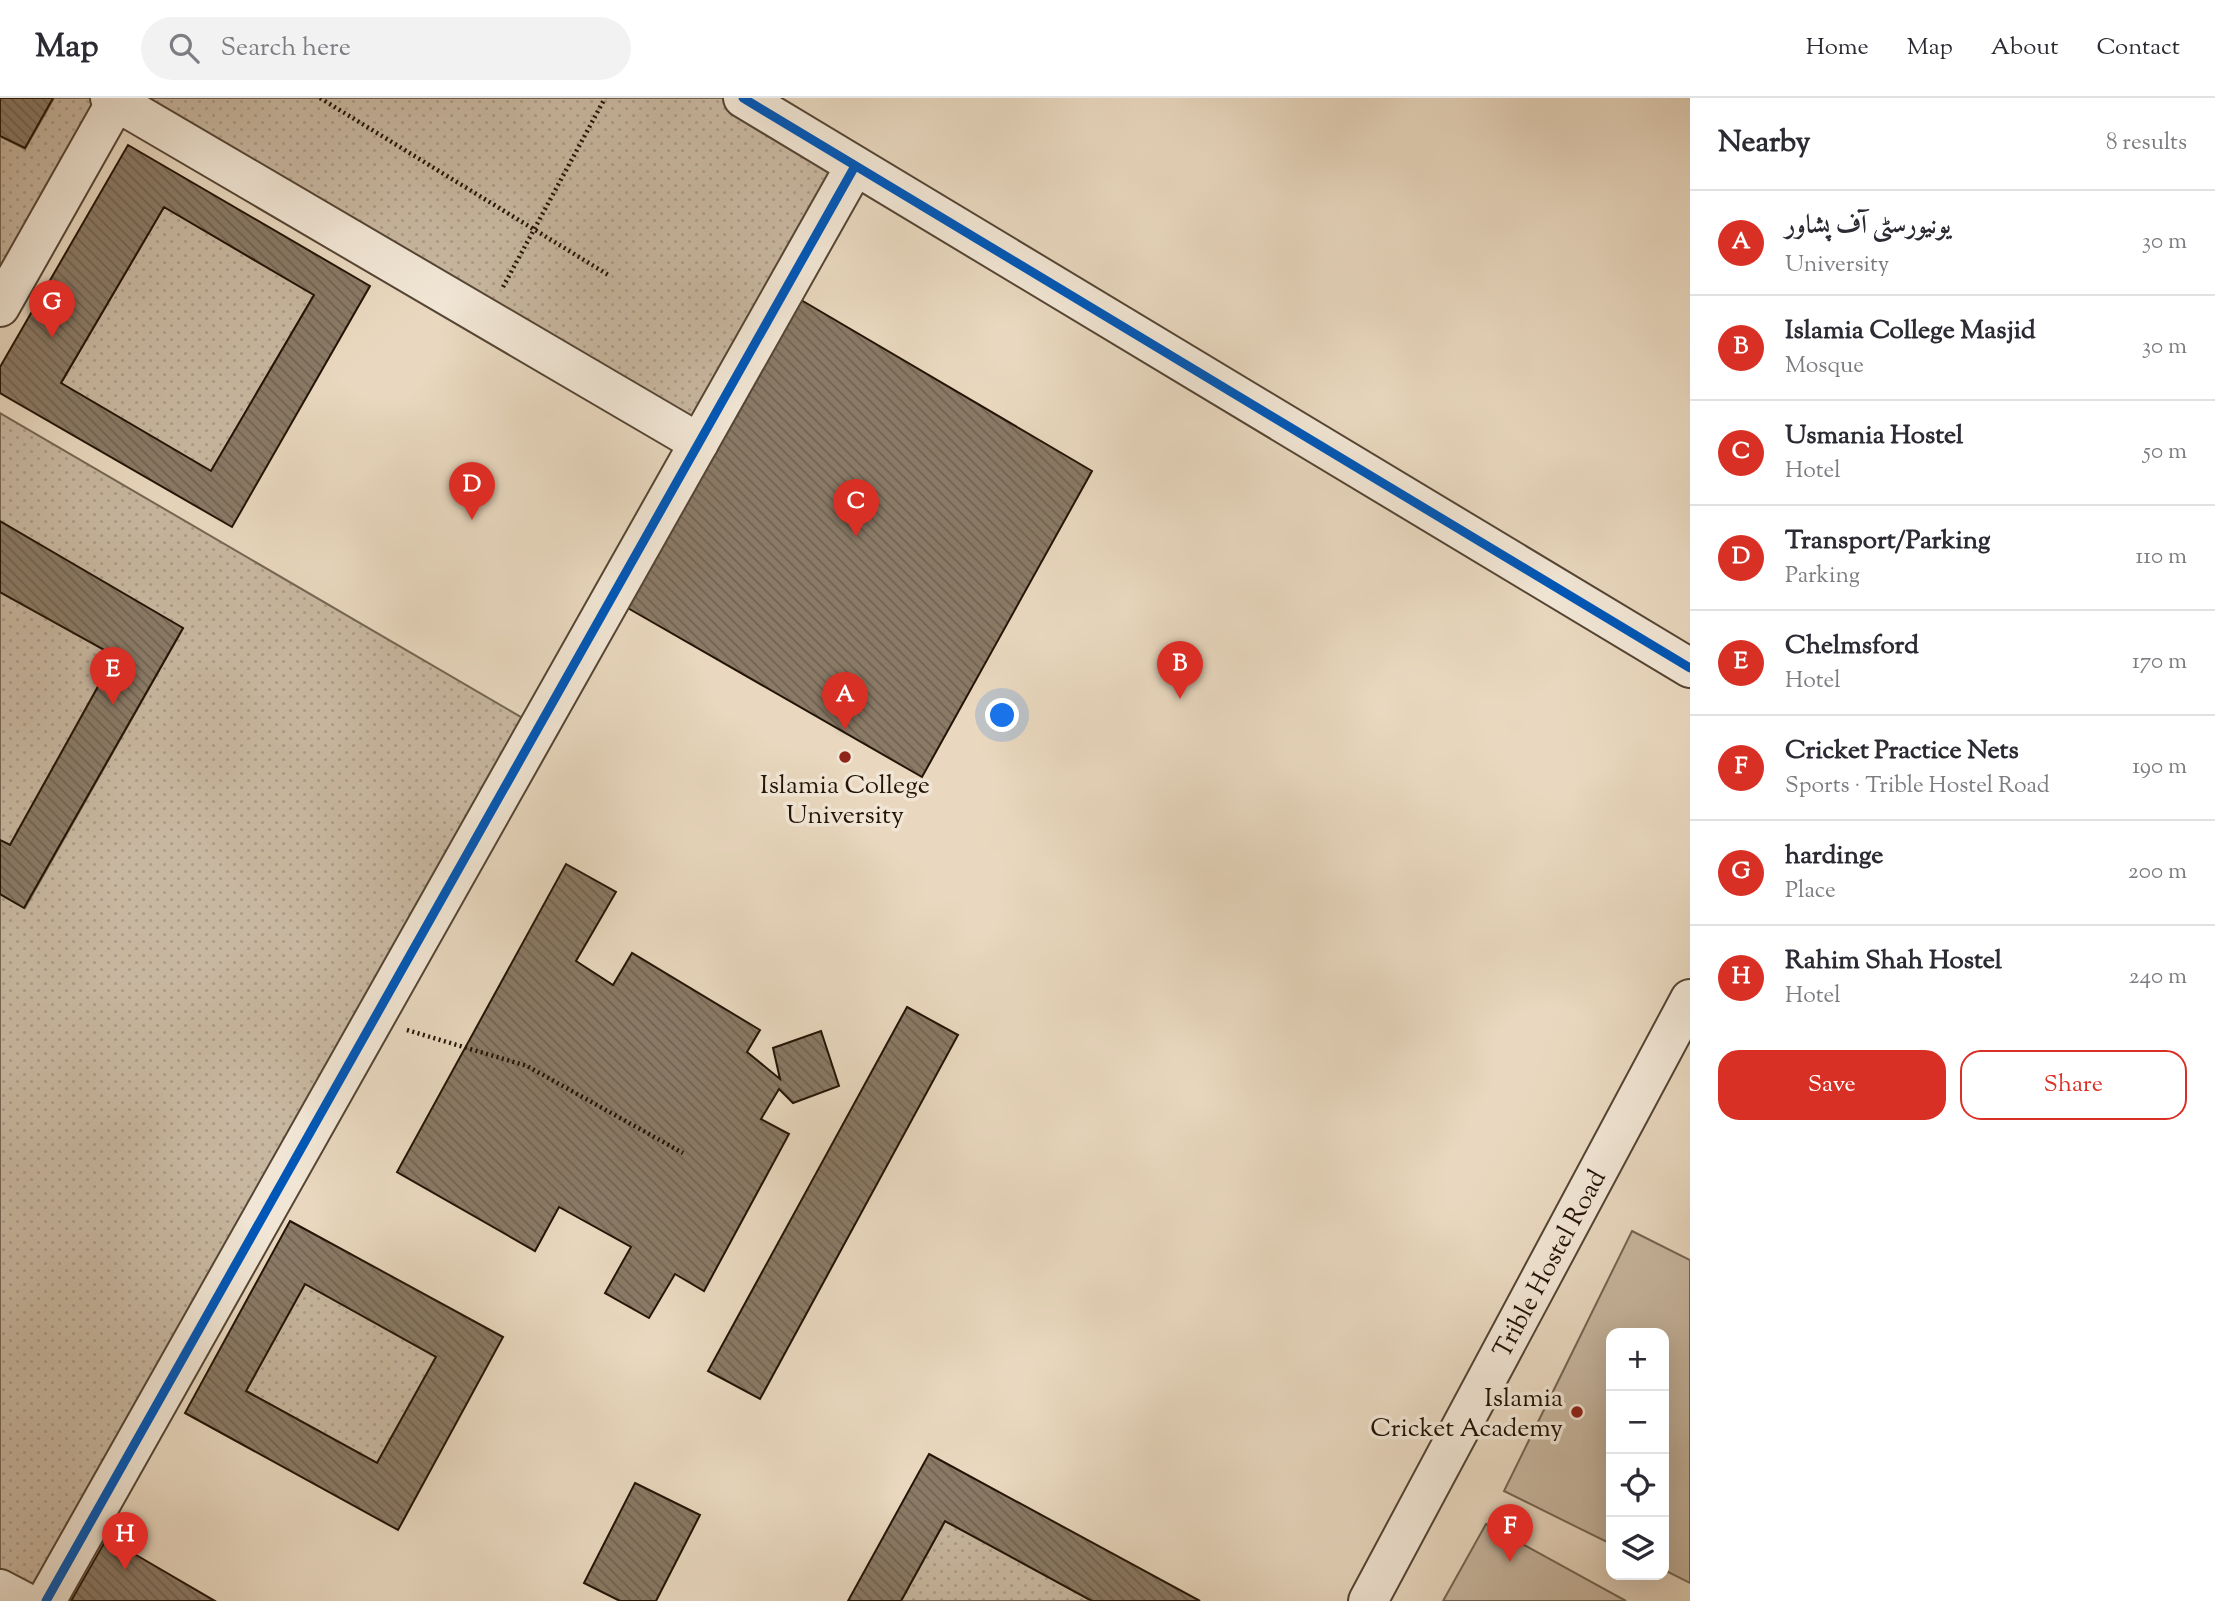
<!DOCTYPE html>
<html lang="en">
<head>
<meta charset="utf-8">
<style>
  :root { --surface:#fff; --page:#f2f2f3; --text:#2b2b33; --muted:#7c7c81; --line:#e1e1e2; --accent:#d93025 }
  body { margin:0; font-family:"Sorts Mill Goudy",Amiri,serif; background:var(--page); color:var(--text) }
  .controls { position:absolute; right:21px; bottom:21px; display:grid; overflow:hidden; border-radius:14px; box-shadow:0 7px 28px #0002 }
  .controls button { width:63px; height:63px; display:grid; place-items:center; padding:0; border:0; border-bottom:2px solid var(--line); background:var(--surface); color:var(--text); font:35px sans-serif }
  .you { position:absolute; left:1003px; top:618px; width:24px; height:24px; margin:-18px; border:5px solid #fff; border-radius:50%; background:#1a73e8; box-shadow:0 0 0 10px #1a73e833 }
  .badge { display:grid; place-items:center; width:46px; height:46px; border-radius:50%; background:var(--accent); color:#fff; font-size:23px; font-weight:700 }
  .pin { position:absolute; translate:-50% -58px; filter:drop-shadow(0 2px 4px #0008) }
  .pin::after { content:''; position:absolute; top:37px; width:24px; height:21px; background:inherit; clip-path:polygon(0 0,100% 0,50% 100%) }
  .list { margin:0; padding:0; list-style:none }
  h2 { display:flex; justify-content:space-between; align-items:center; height:91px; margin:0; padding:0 28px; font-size:30px }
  h2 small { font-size:23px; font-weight:400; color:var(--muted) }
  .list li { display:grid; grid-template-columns:46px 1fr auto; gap:21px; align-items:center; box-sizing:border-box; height:105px; padding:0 28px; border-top:2px solid var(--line) }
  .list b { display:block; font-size:26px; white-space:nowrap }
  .list p { margin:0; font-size:23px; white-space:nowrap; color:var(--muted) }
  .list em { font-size:23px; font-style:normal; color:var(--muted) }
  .actions { display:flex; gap:14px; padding:21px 28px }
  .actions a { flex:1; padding:16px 0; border:2px solid var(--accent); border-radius:21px; text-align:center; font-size:24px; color:var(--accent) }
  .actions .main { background:var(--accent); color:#fff }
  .icon { flex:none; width:38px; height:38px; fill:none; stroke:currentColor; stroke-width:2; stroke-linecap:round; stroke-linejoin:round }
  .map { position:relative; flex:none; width:1690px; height:1503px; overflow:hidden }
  header { display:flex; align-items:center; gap:42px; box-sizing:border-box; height:98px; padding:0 35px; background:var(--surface); border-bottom:2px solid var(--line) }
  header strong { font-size:33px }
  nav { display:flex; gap:38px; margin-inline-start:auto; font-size:24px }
  .search { width:490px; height:63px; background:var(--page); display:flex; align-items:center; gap:18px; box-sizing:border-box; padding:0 24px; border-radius:38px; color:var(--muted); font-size:26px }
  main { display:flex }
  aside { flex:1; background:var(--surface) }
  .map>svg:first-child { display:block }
  .grass { fill:#c8b7a0; stroke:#766653; stroke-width:2 }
  .park { fill:url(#park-dots); stroke:#766653; stroke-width:2 }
  .building { fill:url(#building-back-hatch); stroke:#241406; stroke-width:2; fill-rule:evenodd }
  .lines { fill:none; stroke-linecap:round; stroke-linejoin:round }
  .minor-casing { stroke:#554534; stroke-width:42 }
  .path { stroke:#241406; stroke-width:4.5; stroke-dasharray:2 3.5; stroke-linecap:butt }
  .minor { stroke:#f1e6d5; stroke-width:38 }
  .cycleway-casing { stroke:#f1e6d5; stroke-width:13 }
  .cycleway { stroke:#0057b8; stroke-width:9 }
  .poi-dot { fill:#8f2418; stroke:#f1e6d5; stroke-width:2.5 }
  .labels { text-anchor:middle; stroke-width:7; stroke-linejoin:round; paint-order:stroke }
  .poi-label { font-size:26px; fill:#241406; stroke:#f1e6d5 }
  .street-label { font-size:26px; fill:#241406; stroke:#f1e6d5 }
</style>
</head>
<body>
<header>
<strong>Map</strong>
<div class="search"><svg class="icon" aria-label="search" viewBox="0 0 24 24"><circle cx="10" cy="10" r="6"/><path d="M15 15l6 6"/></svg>Search here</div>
<nav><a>Home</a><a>Map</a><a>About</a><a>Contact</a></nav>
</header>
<main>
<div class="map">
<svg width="1690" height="1503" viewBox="0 0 1690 1503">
  <defs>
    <pattern id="park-dots" width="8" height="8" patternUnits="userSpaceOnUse" patternTransform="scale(1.75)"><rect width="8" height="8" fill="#c8b7a0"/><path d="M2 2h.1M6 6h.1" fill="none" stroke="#ac9c88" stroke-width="1.8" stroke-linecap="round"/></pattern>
    <pattern id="building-back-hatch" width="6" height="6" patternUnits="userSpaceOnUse" patternTransform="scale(1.75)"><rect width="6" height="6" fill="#8a7a66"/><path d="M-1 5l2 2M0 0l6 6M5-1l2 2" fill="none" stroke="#716352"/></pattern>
  </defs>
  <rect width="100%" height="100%" fill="#e9d8bf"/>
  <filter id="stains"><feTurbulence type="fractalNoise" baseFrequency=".00286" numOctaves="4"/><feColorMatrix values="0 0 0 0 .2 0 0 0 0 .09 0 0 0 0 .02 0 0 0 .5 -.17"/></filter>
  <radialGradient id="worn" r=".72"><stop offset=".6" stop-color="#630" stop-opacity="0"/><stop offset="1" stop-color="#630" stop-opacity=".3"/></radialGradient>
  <path class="grass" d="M1632,1133L1690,1162V1485L1664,1472V1235H1611V1446L1504,1393Z
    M1486,1426L1626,1503H1443Z"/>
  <path class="park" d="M54,0H743L855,68L699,345L116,4L0,209V38L25,51Z
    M164,109L314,197L211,373L61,285Z
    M0,315L538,629L46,1503L0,1491V796L25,810L183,530L0,424Z
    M0,494L115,558L10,747L0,742Z
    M305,1186L436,1259L377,1365L246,1293Z
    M945,1423L1092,1503H901Z"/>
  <path class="building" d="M0,0H53L25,50L0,38Z
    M128,47L370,188L232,429L0,295V269ZM164,109L314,197L211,373L61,285Z
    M796,199L1092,373L922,679L619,505Z
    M0,423L183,530L24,810L0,796V742L10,747L115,558L0,494Z
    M566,766L616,794L576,863L613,887L632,855L760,932L747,954L780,981L773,950L821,933L839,988L793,1005L779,991L761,1021L789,1036L704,1193L675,1176L649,1220L605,1195L631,1149L559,1109L535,1153L397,1074Z
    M907,909L958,937L760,1301L708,1273Z
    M290,1123L503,1239L398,1432L185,1315ZM305,1186L436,1259L377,1365L246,1293Z
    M929,1356L1200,1503H1092L945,1423L901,1503H848Z
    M635,1385L700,1417L656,1503H620L584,1485Z
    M107,1440L215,1503H71Z"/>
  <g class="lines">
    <g class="minor-casing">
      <g id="minor">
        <path d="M110,0L699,345"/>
        <path d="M743,0L1690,570"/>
        <path d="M0,209L118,0"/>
        <path d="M0,1491L23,1503"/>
        <path d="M46,1503L855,68"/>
        <path id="s1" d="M1368,1503L1690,901"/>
      </g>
    </g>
    <path class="path" d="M320,0L610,178
      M503,189L605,0
      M407,932L527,968L683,1055"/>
    <use href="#minor" class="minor"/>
    <g class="cycleway-casing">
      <path id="cycleway" d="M743,0L1690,570
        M46,1503L855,68"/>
    </g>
    <use href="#cycleway" class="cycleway"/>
  </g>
  <g class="poi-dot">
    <circle cx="845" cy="659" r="7"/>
    <circle cx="1577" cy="1314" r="7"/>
  </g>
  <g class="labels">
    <g class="poi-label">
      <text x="845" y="695">Islamia College<tspan x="845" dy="30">University</tspan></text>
      <text x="1563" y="1308" text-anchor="end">Islamia<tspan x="1563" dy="30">Cricket Academy</tspan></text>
    </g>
    <g class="street-label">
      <text dy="9" stroke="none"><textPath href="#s1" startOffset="383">Trible Hostel Road</textPath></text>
    </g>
  </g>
  <rect width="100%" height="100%" filter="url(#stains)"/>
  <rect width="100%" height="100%" fill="url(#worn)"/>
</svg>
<div class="controls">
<button>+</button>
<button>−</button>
<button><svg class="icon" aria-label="locate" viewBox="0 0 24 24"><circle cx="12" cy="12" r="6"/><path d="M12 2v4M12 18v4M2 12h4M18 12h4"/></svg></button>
<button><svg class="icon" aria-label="layers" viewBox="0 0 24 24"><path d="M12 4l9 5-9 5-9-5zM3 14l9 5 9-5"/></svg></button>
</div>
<div class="you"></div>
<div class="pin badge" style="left:845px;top:632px">A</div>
<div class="pin badge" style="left:1180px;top:601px">B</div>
<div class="pin badge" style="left:856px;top:439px">C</div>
<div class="pin badge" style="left:472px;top:422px">D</div>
<div class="pin badge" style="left:113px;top:607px">E</div>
<div class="pin badge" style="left:1510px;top:1464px">F</div>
<div class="pin badge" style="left:52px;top:240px">G</div>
<div class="pin badge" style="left:125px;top:1472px">H</div>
</div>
<aside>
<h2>Nearby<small>8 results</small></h2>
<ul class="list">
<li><span class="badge">A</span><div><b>یونیورسٹی آف پشاور</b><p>University</p></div><em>30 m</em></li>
<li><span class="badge">B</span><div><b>Islamia College Masjid</b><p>Mosque</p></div><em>30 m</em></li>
<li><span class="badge">C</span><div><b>Usmania Hostel</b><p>Hotel</p></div><em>50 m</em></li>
<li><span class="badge">D</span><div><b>Transport/Parking</b><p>Parking</p></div><em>110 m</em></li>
<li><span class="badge">E</span><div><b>Chelmsford</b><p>Hotel</p></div><em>170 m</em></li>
<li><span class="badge">F</span><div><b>Cricket Practice Nets</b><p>Sports · Trible Hostel Road</p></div><em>190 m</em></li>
<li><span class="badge">G</span><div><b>hardinge</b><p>Place</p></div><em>200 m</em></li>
<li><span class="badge">H</span><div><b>Rahim Shah Hostel</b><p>Hotel</p></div><em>240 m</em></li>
</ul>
<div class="actions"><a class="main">Save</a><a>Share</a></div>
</aside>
</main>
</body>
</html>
